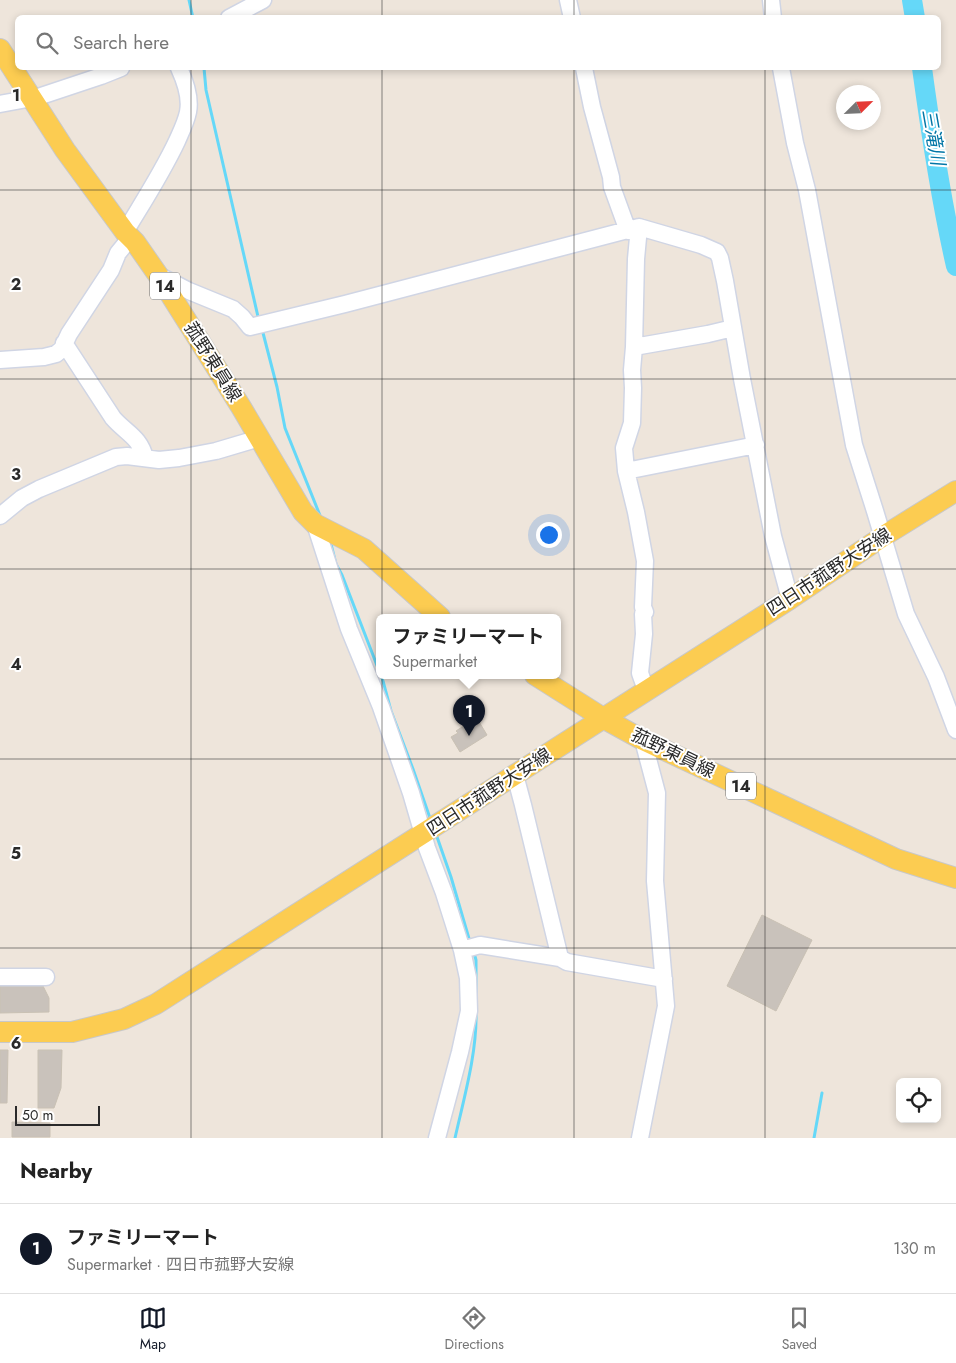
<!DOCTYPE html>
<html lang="en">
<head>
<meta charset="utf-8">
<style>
  :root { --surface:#fff; --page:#f6f6f6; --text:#222; --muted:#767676; --line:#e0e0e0; --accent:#111827 }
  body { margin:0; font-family:Jost,"Noto Sans JP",sans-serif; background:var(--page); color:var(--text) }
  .controls { position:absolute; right:15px; bottom:15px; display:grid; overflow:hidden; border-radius:8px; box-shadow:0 2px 8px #0003 }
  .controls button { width:45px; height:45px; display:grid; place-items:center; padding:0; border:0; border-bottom:1px solid var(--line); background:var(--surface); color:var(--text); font:25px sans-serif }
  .compass { position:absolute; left:836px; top:85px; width:45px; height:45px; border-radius:50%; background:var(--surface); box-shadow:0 2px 8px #0003; rotate:66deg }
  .scale { position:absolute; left:15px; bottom:12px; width:85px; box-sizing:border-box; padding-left:5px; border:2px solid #2a2a2a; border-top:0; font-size:14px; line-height:18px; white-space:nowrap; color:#2a2a2a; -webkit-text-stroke:4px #fff; paint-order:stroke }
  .you { position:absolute; left:548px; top:534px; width:18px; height:18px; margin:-12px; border:4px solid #fff; border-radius:50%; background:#1a73e8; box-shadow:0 0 0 8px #1a73e833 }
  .badge { display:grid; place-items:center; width:32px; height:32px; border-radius:50%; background:var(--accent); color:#fff; font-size:16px; font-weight:700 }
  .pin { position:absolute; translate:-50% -41px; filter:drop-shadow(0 1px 2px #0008) }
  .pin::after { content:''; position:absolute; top:26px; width:18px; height:15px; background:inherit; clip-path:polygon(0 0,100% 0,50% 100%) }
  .popup { position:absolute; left:376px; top:614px; width:185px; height:65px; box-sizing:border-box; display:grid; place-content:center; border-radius:8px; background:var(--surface); filter:drop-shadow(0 1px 4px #0005); font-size:16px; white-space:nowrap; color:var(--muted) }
  .popup b { font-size:19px; color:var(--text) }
  .popup::after { content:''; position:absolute; left:50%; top:100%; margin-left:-10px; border:10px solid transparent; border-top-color:var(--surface) }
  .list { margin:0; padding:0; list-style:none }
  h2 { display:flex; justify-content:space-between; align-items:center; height:65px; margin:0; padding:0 20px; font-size:21px }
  h2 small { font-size:16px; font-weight:400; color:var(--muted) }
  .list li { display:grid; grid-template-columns:32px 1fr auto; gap:15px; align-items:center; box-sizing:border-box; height:90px; padding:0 20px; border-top:1px solid var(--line) }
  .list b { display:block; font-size:19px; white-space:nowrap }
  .list p { margin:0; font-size:16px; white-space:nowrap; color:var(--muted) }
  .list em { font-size:16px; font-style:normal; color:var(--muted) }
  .icon { flex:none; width:28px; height:28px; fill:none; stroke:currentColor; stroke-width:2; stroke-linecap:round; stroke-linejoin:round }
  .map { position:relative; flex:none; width:956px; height:1138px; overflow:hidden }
  .search { position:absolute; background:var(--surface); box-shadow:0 2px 8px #0003; left:15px; right:15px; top:15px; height:55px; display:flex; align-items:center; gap:12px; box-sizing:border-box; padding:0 18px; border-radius:8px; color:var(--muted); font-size:19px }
  .sheet { height:155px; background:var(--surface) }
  nav { display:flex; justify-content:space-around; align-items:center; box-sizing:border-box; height:70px; border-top:1px solid var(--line); background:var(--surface); font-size:14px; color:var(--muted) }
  nav a { display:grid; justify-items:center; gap:2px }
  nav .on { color:var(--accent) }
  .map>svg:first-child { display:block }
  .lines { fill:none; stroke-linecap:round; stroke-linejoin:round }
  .stream { stroke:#65d8f8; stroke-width:3 }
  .river { stroke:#65d8f8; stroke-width:20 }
  .building { fill:#c9c2bb; stroke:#c9c1b4 }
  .minor-casing { stroke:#d0d5e4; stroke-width:19 }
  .major-casing { stroke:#c8c8c8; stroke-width:22 }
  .minor { stroke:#fff; stroke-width:16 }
  .major { stroke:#fccc51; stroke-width:20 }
  .grid { fill:none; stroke:#2a2a2a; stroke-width:1; stroke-opacity:0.55 }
  .labels { text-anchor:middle; stroke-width:4; stroke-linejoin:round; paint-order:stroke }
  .shield { fill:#fff; stroke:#6a6a6a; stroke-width:1 }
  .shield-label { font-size:16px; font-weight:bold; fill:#2a2a2a }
  .street-label { font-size:18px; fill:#2a2a2a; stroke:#fff }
  .water-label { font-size:19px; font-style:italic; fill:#0276a6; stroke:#fff }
  .grid-label { font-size:16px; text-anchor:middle; font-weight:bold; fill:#2a2a2a; stroke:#fff; stroke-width:4; stroke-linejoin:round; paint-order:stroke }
</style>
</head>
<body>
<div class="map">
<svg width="956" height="1138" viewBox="0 0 956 1138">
  <rect width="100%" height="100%" fill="#eee5db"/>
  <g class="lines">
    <path class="stream" d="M189,0L193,18
      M204,68L206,90L259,321
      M262,329L277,387L285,428L321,518
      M330,540L336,564L342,575L383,681L391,711L413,769L431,821
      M436,834L451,877L470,942
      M474,953L476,960V996
      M455,1138C464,1098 477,1053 476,1013
      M814,1138L822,1093"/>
    <path class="river" d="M912,0L915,18
      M922,68C931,134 941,201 956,266"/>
  </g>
  <path class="building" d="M478,720L487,735L460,752L451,737L458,733L456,731L465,725L466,727Z
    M762,915L812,940L776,1011L727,986Z
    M0,984H42L49,998V1012L0,1013Z
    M0,1050H8L7,1103H0Z
    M38,1050H62L61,1088L54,1108H38Z
    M12,1122L50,1123V1137H12Z"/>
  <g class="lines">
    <g class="minor-casing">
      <path id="minor" d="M568,0L572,18
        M771,0L773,18
        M229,18L263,0
        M584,68L592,107L611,177L612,187L628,231
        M781,68L795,143L807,190L854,445L875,511L906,614L936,677L956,730
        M0,104L38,97L101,76L121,68
        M639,227L636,259L634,347L632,370L633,388L632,423L624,448L626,471L636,512L645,561L643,607L645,612L643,614L644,634L640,673L646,690
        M125,232C143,202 162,173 177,141C181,132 186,122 188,112C191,97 185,81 179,68
        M158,275L189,291L233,309L242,317L250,327L345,304L639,227L701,245L717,252L720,258L725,281L742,379L773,536L790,599
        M64,343L113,418C126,433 140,437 145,458
        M634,347L708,334L733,328
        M0,360L44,357L56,354L62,349L69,334L111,270L118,253L131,237
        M626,471L756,445
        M0,516L22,498L39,489L116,457L127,456L159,460L179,458L216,451L260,438
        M315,524L349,629L381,707L411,793L427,848L444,893L462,950L468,978L469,1011L460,1052L437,1138
        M515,775L523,805L560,958
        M462,950L480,945L560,958L567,962L664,979
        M0,977H46
        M640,1138L666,1006L655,881L657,793L643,740"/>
    </g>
    <g class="major-casing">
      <path id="major" d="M0,49L65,150L125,232L135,242L158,275L241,407L303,512L315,524L364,549L440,617
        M535,675L603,718L643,740L896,859L956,878
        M0,1032H72L124,1019L156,1004L790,599L882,537L956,491"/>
    </g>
    <use href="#minor" class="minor"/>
    <use href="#major" class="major"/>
  </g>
  <path class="grid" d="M191,0V18M382,0V18M574,0V18M765,0V18M191,68V1138M382,68V1138M574,68V1138M765,68V1138M0,190H956M0,379H956M0,569H956M0,759H956M0,948H956"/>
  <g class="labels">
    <g class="shield">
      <rect x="150" y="272.5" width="30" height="27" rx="4"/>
      <rect x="726" y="772.5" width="30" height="27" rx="4"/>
    </g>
    <g class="shield-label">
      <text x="165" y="292">14</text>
      <text x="741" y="792">14</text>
    </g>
    <g class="street-label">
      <text transform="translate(213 362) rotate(58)" y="6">菰野東員線</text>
      <text transform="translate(829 572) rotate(-33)" y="6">四日市菰野大安線</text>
      <text transform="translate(673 753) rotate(26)" y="6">菰野東員線</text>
      <text transform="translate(489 792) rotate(-33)" y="6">四日市菰野大安線</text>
    </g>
    <g class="water-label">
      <text transform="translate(934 137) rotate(80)" y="7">三滝川</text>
    </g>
  </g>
  <g class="grid-label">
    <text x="16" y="101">1</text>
    <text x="16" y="290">2</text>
    <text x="16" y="480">3</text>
    <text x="16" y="670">4</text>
    <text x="16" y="859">5</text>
    <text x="16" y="1049">6</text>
  </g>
</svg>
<div class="controls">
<button><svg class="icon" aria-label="locate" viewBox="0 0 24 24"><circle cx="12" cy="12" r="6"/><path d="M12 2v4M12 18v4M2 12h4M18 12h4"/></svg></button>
</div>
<svg class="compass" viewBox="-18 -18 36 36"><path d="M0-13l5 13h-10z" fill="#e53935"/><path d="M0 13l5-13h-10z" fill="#767676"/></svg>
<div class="scale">50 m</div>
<div class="you"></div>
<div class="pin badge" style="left:469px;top:736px">1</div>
<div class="popup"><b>ファミリーマート</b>Supermarket</div>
<div class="search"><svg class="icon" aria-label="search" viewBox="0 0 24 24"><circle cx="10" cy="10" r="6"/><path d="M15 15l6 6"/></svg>Search here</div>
</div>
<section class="sheet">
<h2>Nearby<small></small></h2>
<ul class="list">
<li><span class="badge">1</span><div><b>ファミリーマート</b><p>Supermarket · 四日市菰野大安線</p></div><em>130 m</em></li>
</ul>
</section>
<nav>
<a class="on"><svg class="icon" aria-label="map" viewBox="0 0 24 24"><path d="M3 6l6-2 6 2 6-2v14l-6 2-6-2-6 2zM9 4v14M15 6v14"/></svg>Map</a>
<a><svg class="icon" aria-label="directions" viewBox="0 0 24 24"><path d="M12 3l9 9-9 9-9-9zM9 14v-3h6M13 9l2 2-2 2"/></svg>Directions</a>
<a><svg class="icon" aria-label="saved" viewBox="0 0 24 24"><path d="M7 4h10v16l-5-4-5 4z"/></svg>Saved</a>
</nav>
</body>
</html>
